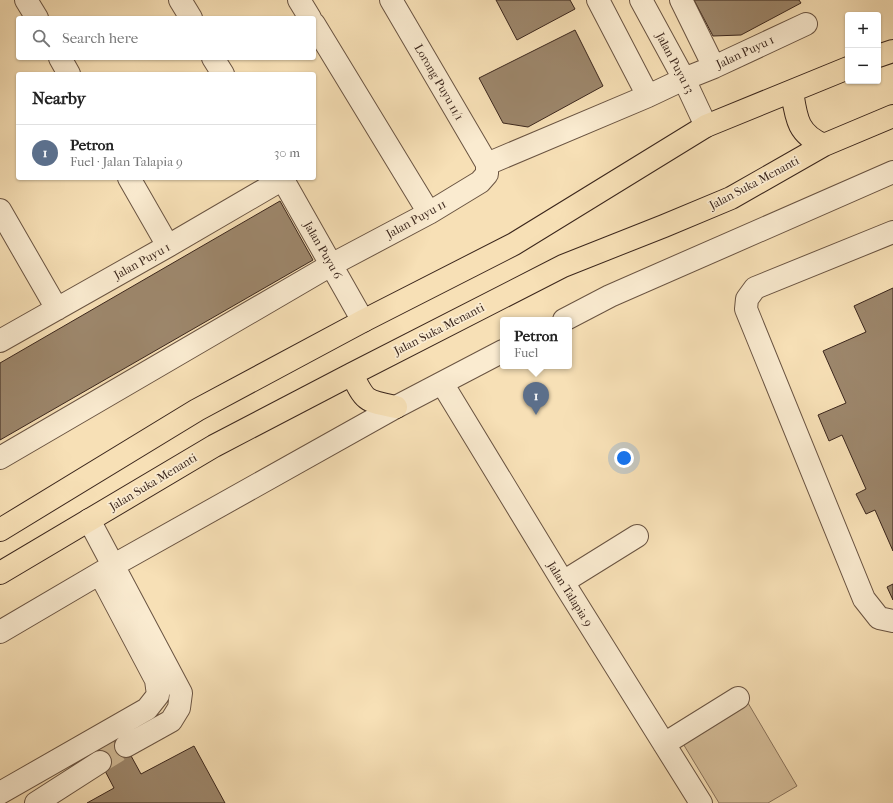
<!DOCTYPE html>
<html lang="en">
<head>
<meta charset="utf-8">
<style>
  :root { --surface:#fff; --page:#f6f6f6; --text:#222; --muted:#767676; --line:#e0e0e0; --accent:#2563eb }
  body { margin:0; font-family:"IM FELL French Canon",serif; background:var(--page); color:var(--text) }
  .controls { position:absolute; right:12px; top:12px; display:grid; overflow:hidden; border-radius:4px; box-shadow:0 1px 3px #0004 }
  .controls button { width:36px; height:36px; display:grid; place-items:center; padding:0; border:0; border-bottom:1px solid var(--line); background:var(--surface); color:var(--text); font:20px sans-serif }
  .you { position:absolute; left:624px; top:458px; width:14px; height:14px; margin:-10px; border:3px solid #fff; border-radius:50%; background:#1a73e8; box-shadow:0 0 0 6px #1a73e833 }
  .badge { display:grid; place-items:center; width:26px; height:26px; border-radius:50%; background:var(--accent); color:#fff; font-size:13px; font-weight:700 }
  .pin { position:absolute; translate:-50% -33px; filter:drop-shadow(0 1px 2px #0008) }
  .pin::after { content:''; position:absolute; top:21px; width:14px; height:12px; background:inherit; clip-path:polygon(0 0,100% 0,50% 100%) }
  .popup { position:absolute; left:500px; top:317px; width:72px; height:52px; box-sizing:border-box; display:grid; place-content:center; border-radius:4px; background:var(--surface); filter:drop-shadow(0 1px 3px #0005); font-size:13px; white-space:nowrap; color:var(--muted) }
  .popup b { font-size:15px; color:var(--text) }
  .popup::after { content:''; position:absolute; left:50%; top:100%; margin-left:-8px; border:8px solid transparent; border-top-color:var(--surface) }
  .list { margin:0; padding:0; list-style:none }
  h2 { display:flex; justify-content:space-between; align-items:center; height:52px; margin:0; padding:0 16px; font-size:17px }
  h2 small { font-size:13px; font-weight:400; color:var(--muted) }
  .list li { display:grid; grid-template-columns:26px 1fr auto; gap:12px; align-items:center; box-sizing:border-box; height:56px; padding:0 16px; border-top:1px solid var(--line) }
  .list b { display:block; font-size:15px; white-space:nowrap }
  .list p { margin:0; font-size:13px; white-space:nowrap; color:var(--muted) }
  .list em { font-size:13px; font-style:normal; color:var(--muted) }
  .icon { flex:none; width:22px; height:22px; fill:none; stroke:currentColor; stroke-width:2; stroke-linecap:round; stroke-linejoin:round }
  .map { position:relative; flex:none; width:893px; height:803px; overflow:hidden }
  .search { position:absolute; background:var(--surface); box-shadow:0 1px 3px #0004; left:16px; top:16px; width:300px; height:44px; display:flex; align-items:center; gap:10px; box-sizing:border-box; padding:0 14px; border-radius:4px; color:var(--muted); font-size:15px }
  .panel { position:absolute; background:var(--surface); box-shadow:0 1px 3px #0004; left:16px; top:72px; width:300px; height:108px; border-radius:4px }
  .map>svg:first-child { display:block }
  .green { fill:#d7c09c; stroke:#89735c }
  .building { fill:#9d876c; stroke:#3b261c }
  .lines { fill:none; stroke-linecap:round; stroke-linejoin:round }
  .minor-tunnel { stroke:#d1bb97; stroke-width:22; stroke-dasharray:22 11; stroke-linecap:butt }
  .minor-casing { stroke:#6a5442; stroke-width:24 }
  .major-casing { stroke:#3b261c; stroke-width:24 }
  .minor { stroke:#faebd0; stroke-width:22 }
  .major { stroke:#f7e0b6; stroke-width:22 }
  .labels { text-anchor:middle; stroke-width:3.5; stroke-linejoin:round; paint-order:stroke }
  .street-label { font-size:12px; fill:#3b261c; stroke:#faebd0 }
</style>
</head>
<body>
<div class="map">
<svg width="893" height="803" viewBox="0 0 893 803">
  <rect width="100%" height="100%" fill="#f7e0b6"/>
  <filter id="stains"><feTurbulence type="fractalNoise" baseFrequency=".005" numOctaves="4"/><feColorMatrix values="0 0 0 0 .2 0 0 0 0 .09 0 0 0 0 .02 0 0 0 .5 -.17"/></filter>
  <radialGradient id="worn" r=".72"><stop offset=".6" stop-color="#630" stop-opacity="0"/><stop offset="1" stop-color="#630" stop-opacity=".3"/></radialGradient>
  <path class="green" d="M748,703L797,786L768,803H719L682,742Z"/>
  <path class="building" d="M496,0H570L575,9L517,40Z
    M694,0H799L801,3L741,35L713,36Z
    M575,30L603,86L528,127L503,123L479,78Z
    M280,201L313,260L0,440V363Z
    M893,288V551L875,510L866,514L856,494L866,489L842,435L829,441L818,415L846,403L823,351L866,332L854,306Z
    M893,584V600L887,587Z
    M119,734L141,774L194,746L225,803H87L114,788L93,748Z"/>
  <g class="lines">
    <path class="minor-tunnel" d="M100,762L126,746"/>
    <g class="minor-casing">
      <path id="minor" d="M26,0L37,18
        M180,0L191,18
        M299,0L310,18
        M391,0L487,164
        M598,0L648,96L684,79L714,67L806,24
        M641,0L684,79L706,126
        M681,0L714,67
        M314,24L429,213
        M60,58L69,74
        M213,58L223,74
        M487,164L648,96
        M129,178L168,246
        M282,178L363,321
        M0,210L57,309
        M893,232L755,288L747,299L746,309L864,599L879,618L893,621
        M564,320L610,296L893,172
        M0,341L168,246L283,179
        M442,383L563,582L701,803
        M0,458L331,265L429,213L480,182L487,174V164
        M89,520L181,693L179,708L171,721L126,746
        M563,582L637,536
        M0,632L114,565L396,407L503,351
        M664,744L738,698
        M0,793L147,709L158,695L156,680L100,574
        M36,803L100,762"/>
    </g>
    <g class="major-casing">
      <path id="major" d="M878,56L893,51
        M792,91C796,117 797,134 824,145
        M352,374C365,402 366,401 396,407
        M0,530L197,410L363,321L514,244L706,126L848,68
        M0,573L214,446L352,374L563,266L664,226L731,198L824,145L893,116"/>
    </g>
    <use href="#minor" class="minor"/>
    <use href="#major" class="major"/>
  </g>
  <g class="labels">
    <g class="street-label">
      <text transform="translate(745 52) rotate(-25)" y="4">Jalan Puyu 1</text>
      <text transform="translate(675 63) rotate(62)" y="4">Jalan Puyu 13</text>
      <text transform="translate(439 82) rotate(60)" y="4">Lorong Puyu 11/1</text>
      <text transform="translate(754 183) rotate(-28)" y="4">Jalan Suka Menanti</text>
      <text transform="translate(416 219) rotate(-29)" y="4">Jalan Puyu 11</text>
      <text transform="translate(323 250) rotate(60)" y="4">Jalan Puyu 6</text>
      <text transform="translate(142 261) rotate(-29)" y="4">Jalan Puyu 1</text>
      <text transform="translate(439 329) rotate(-27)" y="4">Jalan Suka Menanti</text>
      <text transform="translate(153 482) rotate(-31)" y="4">Jalan Suka Menanti</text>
      <text transform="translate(570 594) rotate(58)" y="4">Jalan Talapia 9</text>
    </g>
  </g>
  <rect width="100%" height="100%" filter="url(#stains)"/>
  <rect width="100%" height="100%" fill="url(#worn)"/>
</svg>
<div class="controls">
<button>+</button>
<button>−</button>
</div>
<div class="you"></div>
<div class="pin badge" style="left:536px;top:415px;background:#5c6f8a">1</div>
<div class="popup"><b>Petron</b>Fuel</div>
<div class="search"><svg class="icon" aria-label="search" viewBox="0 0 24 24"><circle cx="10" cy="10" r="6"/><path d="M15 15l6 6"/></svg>Search here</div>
<section class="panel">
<h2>Nearby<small></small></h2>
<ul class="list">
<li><span class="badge" style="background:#5c6f8a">1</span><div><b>Petron</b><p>Fuel · Jalan Talapia 9</p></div><em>30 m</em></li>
</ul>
</section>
</div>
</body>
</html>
